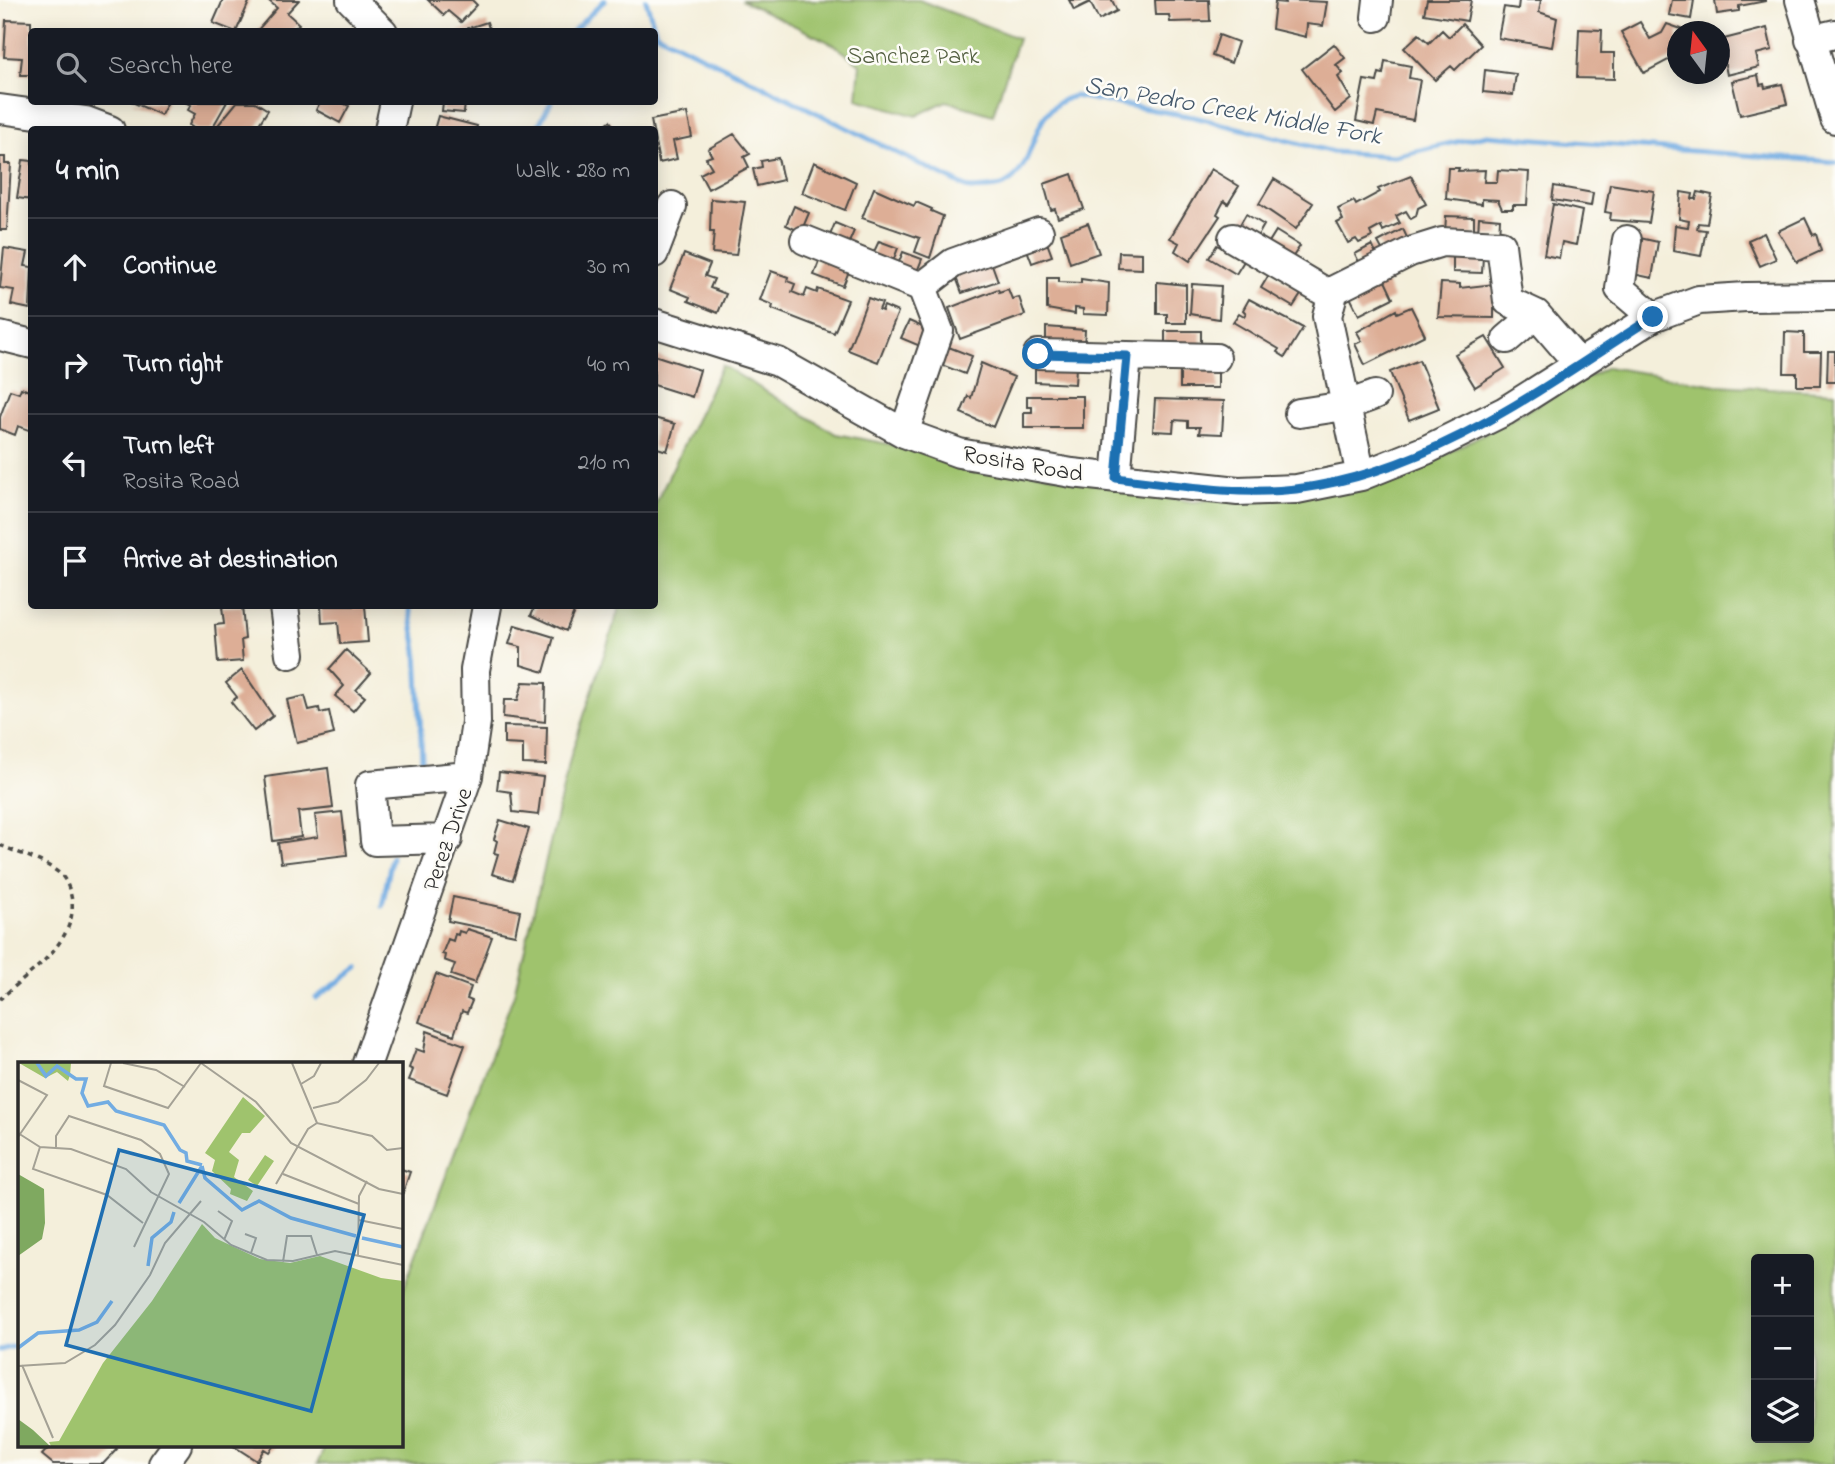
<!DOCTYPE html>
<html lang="en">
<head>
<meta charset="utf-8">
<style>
  :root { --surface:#171b24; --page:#20242c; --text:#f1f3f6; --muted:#9ea1a6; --line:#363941 }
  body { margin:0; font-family:"Indie Flower",sans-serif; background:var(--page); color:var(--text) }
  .controls { position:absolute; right:21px; bottom:21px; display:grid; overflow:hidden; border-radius:7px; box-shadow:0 4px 18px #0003 }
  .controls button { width:63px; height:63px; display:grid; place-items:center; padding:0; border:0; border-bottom:2px solid var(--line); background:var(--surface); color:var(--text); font:35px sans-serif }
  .compass { position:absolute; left:1667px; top:21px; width:63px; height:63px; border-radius:50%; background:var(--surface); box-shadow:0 4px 18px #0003; rotate:345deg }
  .stop { position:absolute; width:21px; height:21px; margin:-16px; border:5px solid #1f6fb2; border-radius:50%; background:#fff }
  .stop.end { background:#1f6fb2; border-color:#fff; box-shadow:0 2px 7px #0008 }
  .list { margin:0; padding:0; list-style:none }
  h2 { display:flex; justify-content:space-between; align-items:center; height:91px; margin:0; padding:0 28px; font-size:30px }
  h2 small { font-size:23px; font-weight:400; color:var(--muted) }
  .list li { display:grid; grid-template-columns:46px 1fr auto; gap:21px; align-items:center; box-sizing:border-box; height:98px; padding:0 28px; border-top:2px solid var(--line) }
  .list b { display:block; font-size:26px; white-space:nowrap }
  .list p { margin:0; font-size:23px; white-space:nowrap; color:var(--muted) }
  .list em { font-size:23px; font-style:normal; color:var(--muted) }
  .icon { flex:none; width:38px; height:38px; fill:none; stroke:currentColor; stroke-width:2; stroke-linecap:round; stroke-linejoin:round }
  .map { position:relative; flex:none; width:1835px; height:1464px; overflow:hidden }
  .search { position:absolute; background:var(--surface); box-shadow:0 4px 18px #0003; left:28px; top:28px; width:630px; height:77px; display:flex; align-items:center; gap:18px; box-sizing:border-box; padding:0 24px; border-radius:7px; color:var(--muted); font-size:26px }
  .panel { position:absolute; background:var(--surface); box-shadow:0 4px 18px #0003; left:28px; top:126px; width:630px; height:483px; border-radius:7px }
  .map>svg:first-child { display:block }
  .green { fill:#9fc36d; stroke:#65774c; stroke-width:2; fill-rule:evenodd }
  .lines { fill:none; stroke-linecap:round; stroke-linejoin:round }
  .stream { stroke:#72ace2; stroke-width:5 }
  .building { fill:#ddae96 }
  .minor-casing { stroke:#494845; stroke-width:32 }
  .path { stroke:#494845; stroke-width:3.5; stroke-dasharray:5 5; stroke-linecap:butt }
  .minor { stroke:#fff; stroke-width:28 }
  .route { stroke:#1f6fb2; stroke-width:9 }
  .labels { text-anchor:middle; stroke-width:5; stroke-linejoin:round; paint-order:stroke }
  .park-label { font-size:24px; fill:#546042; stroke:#fdfcf7 }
  .street-label { font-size:24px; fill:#2b2b2b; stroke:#fdfcf7 }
  .water-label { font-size:26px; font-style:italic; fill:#44586b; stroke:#fdfcf7 }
  .inset-river { fill:none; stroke:#72ace2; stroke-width:3.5 }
  .inset-road { fill:none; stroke:#a4a195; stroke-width:2 }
  .view { fill:#1f6fb2; fill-opacity:0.15; stroke:#1f6fb2; stroke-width:3.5 }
  .inset-edge { fill:none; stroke:#2b2b2b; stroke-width:3.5 }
</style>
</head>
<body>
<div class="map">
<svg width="1835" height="1464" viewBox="0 0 1835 1464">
  <rect width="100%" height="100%" fill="#fdfcf7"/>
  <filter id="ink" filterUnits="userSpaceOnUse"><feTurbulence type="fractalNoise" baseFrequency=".0143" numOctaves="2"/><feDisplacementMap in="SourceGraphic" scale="14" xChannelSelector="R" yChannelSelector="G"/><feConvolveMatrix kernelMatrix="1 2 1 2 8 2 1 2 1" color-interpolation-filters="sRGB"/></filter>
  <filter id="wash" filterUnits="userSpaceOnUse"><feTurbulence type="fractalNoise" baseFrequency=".00686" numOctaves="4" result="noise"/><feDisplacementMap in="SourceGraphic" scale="28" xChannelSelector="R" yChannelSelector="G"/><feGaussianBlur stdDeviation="1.57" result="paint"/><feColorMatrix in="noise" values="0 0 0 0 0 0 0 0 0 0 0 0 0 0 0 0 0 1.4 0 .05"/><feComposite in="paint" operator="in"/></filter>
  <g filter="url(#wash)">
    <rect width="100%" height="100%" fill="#f4efdb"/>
    <path class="green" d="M741,0H919L1018,38L993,115L946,101L916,116L857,99L860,64L833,44Z
      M722,365L836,434L1193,502L1407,475L1607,367L1717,385L1835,392V1464H317L326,1445H401V1296L514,994L571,755L620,606H654L655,505ZM1756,1259H1809V1438H1756Z"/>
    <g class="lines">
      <path class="stream" d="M646,0L656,33L970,189C980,188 995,189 1004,185C1041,166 1025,109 1074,96L1194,117L1333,152L1394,156L1487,135L1835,162
        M572,32L605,0
        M536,130L551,102
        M409,606L417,650L422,760
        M382,906L392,857
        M316,998L358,968
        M0,1350L19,1345"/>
    </g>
    <g id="blocks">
      <path class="building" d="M223,0H250L236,32L213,23Z
        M268,0H299L287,13L299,24L291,32H256L277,8Z
        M428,0H472L477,5L461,22L448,11L444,15Z
        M1069,0H1112L1117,11L1099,20L1090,2L1074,10Z
        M1155,0H1209L1210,21L1170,22L1169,15H1156Z
        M1285,0L1327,2L1323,26L1307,24L1306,37L1272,29L1275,2L1285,3Z
        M1427,0H1471L1467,21L1424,14Z
        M1519,0H1541L1539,12L1557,18L1552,47L1498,38L1504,7L1518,9Z
        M1672,0H1694L1691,19L1669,15Z
        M1715,0H1766V1L1739,6V11L1717,14Z
        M6,20L31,21V27L41,28V32H32V75H20L22,58L4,57Z
        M487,22L490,32H459V31Z
        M1640,22L1650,39L1662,33L1667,24L1687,31L1678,32V55L1644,73L1621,32Z
        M1462,24L1481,45L1455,70L1451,66L1435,80L1404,48L1419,34L1429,43L1442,30L1449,37Z
        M1767,28L1772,50L1756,54L1759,67L1727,75L1720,40Z
        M1579,29L1602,30L1601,53H1614V79L1577,78Z
        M1219,35L1238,42L1231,63L1212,56Z
        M1334,44L1345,58L1336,65L1343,73L1338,77L1351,99L1335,112L1302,69Z
        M1385,61L1411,66L1409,78L1420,80L1413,120L1377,113L1374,125L1356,121L1364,80L1377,82L1379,73L1383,74Z
        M1485,70L1516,74L1513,95L1483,92Z
        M1758,75L1760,85L1764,84L1765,88L1782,84L1787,104L1740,115L1732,81Z
        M132,102H168L161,115Z
        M185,102H227L211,130H196L189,125L195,114L188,110L191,105Z
        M237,102H255L268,110L255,130H214Z
        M320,102H341L349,106L340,123L316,110Z
        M443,102H465L464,113L442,111Z
        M687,113L692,137L673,141L677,159L659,163L651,120Z
        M438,116L477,126L476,130H434Z
        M610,121L617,130H598Z
        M734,134L750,154L744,157L749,167L708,189L700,174L712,168L706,158L712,156L708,149Z
        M0,157H5V164H11L7,230H0Z
        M778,158L783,180L757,186L753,169L762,167L761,161Z
        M23,160L32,161V200L17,198Z
        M814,162L856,182L845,210L802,193Z
        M1448,168H1459L1458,171L1485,170L1484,182H1497L1498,170L1529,172L1527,205H1513V209H1502L1498,200L1482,199V204L1446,199Z
        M1211,169L1239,186L1228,204L1224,201L1217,214L1220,216L1190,261L1175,251L1179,243L1170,238Z
        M1072,174L1084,209L1058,218L1055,209L1051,210L1044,184Z
        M1411,176L1426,204L1418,208L1416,216L1411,219L1406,211L1396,216L1400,223L1383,231L1381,226L1370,232L1372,237L1359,243L1356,239L1348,243L1337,223L1343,220L1338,209L1354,201L1356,205L1380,192L1378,189Z
        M1274,179L1313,203L1296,229L1259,204Z
        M1610,184L1654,191L1649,223L1610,220L1611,213L1605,212Z
        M1554,186L1593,193L1591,206L1552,200Z
        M874,188L914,206L916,202L932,209L931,211L943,216L930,258L915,252L920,238L862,218Z
        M1681,192L1693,194L1692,199H1696L1698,192L1712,195L1707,224L1698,223L1697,229L1706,230L1701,256L1673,251L1675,225L1688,227L1689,221L1679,219Z
        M711,199L745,202L736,255L712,253L714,232H710Z
        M1553,204L1582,211L1576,245L1562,242L1559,258L1544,255Z
        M794,206L809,213L801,232L786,225Z
        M1246,214L1264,225L1256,239L1238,228Z
        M1446,216L1474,217V235L1445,234Z
        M1479,217L1500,219L1499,236L1478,235Z
        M1805,218L1813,235L1816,234L1821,251L1797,262L1778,231Z
        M835,223L854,231L848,245L829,238Z
        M1088,223L1099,253L1070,263L1061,233Z
        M1403,229L1410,244L1386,257L1378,242Z
        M1276,231L1300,246L1290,261L1266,247Z
        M1764,233L1776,259L1760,266L1748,240Z
        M1640,238L1658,242L1652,278L1633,274Z
        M1046,240L1052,256L1032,263L1026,247Z
        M879,241L898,248L892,264L872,256Z
        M1217,245L1244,261L1236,274L1209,258Z
        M1372,245L1379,260L1362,268L1355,254Z
        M4,248L28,252L25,266L32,267L30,309L11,305L14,290L0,288Z
        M903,252L922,259L916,274L897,267Z
        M1119,252L1142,253V269L1118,268Z
        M684,254L710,264L705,276L714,279L710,288L726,294L718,313L688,301L690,297L670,289Z
        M1453,255L1483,256L1482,273L1453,272Z
        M820,259L849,271L843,286L814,275Z
        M990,259L998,281L962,293L954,272Z
        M771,271L788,277L787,281L795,284L792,292L804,297L807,289L817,293L818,289L848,300L834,333L772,309L773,305L760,300Z
        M1270,273L1302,293L1293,307L1261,288Z
        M1047,278H1059V282L1081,283V279L1109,283L1108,315L1083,314V309L1075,308V314L1047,309Z
        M1385,281L1393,298L1359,315L1350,297Z
        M1157,282L1186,285V323H1167V314H1157Z
        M1441,283L1460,284V288L1494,284V318L1438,317Z
        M1192,284L1221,286L1219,319L1190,314Z
        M998,289L999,292L1008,289L1012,299L1019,297L1025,315L960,339L949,308Z
        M868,298L882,303L879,310L882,311L884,306L898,312L878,362L848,350Z
        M1249,299L1303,328L1285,357L1277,352L1279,349L1233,322L1239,313L1244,316L1246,313L1243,310Z
        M1411,307L1425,335L1365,365L1355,344L1362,341L1357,332L1396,310L1397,313Z
        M909,321L927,329L920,346L901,338Z
        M1046,327L1085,330L1084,346L1046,344Z
        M1165,331H1201V349H1165Z
        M1785,332L1804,333V352H1821L1820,386H1797V373H1784Z
        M1486,337L1505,368L1475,387L1455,354Z
        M946,346L972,356L965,374L939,364Z
        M1828,351H1835V382H1827Z
        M654,355L700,370L692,397L654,385Z
        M1419,360L1439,408L1409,420L1390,372Z
        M981,363L1014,377L993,427L961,413L968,396L971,398Z
        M1035,366L1076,367L1075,384L1035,382Z
        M1218,368V388H1180V369Z
        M21,388L32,392V431L18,426L15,435L0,429V417L10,390L19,393Z
        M1027,396H1083V428H1024V412H1032V407H1027Z
        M1155,399L1224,401L1222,434L1199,433L1200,427H1188V421L1174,420L1173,432L1153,431Z
        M654,418L675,424L667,451L654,447Z
        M242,606L245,639L241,640L243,661L218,663L215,625L224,624L222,607Z
        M321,606H365L368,642L340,644L338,622L322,623Z
        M535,606H573L576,607L566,631L531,615Z
        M515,625L554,637L544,672L521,665V647L509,644Z
        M346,650L371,673L356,690L365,697L353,711L335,696L344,686L329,669Z
        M242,670L273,716L254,731L231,702L237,697L226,683Z
        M523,682L546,683L545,722L503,717L504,700H518Z
        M305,696L309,710L319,708L320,713L329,711L334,734L297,743L287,700Z
        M504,726L547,727L546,765L523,764V745L504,744Z
        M328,768L333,808L298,812L301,837L273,841L265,777Z
        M499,772L543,777L538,815L513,812L511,792L497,790Z
        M342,812L347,855L281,863L278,843L318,837L315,815Z
        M500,820L529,829L513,880L492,874L498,854L494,853L497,841L494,839Z
        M453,897L520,911L515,935L448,921Z
        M467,929L492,937L475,983L451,975L455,964L444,960L445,955L442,954L448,939L453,941L455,934L458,935L459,931L465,933Z
        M436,974L471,987L467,999L472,1001L467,1013L462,1011L454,1035L419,1022Z
        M427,1031L465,1045L447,1094L409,1080L413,1070L409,1068L416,1049L424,1052Z
        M401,1169L410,1172L401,1198Z
        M51,1445H112L117,1449L103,1464H53L42,1455Z
        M232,1445H274L269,1452L264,1449L257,1461Z"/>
    </g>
  </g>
  <g filter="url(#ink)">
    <use href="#blocks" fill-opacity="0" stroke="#494845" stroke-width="2"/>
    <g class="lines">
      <g class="minor-casing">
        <path id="minor" d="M351,0L383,32
          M1800,0L1835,119
          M1376,17L1378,0
          M1810,40L1835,34
          M0,109L86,121L110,130
          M389,130L395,102
          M1233,238L1332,296
          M805,240L922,287L939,331L904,433
          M1627,240L1620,289L1653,317
          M654,253L672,206
          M922,287L953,263L1039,232
          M654,323L778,362L904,433L959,453L1072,473L1238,491L1297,489L1361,476L1426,450L1505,411L1653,317L1699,300L1746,297L1835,296
          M0,336L32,344
          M1507,339L1536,314
          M1038,354L1127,356L1116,478
          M1127,356L1216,358
          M1299,413L1345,406L1375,395
          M1361,476L1327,316L1334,290L1410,252L1442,242L1501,245L1508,301L1536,314L1579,364
          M284,606L290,654
          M448,839L375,841L370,785L468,776
          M367,1063L468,776L476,722L475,670L487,606
          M163,1464L177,1445"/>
      </g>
      <path class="path" d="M0,845C17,853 40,859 55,870C64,876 67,882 70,892C84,938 30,972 0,999"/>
      <use href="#minor" class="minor"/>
    </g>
  </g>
  <g class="lines" filter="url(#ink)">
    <path class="route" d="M1038,354L1127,356L1116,478C1176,485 1237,496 1296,489C1429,473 1544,387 1653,317"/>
  </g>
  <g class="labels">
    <g class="park-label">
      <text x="913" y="63">Sanchez Park</text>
    </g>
    <g class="street-label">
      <text transform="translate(1023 463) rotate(10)" y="8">Rosita Road</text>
      <text transform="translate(447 839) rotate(-71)" y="8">Perez Drive</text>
    </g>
    <g class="water-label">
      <text transform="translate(1233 109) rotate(10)" y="9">San Pedro Creek Middle Fork</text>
    </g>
  </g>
  <g transform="translate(18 1062)">
    <rect width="385" height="385" fill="#f4efdb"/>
    <path d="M1,1H53L52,13L50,19L39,10L27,16ZM225,35L247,54L232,71H224L211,90L221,98L216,115L235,129L229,139L212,132L213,127L194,109L197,98L187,91ZM247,93L256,99L239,124L230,118ZM184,162L197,176L242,197L272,201L302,194L363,216L385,219V384H33L31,380L41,379L85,301L134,239Z" fill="#9fc36d"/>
    <path d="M0,112L26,127L27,161L24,177L0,194ZM0,357L15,368L32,384H0Z" fill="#7fa960"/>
    <path class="inset-river" d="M19,1L28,14L39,4L58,17H68L64,31L70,44L90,40L98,49L146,63L162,88L168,91L169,99L184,103M184,104L187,116L224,148L241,139L273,156L338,174M161,141L184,104M344,176L385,185M130,204L134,176L153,160L156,150M0,286L20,271L61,268L79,260L94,239"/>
    <path class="inset-road" d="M93,1L86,24L150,46L183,1M105,1L138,8L167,25M183,1L238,40L273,81L361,127L385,132M274,1L299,61M0,18L29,33L0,75M283,22L296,14L303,1M295,46L320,40L348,18L361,1M0,71L22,85L53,87L108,107L133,130L186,160L213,183L249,198L275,199L317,189L385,203M22,85L15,107L89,133L125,161M38,85V74L51,54L123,78L142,92L151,112L116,185M265,112L341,142M258,122L290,67L299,61L354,74L369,88L385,86M200,149L214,159L206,178M341,158L385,167M227,172L238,176L233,191M340,194L341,134L349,119M265,200L269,174H293L299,193M4,303L35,376M0,304L47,301L77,283L97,263L132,213L147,181L183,139"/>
    <path class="view" d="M101,88L346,153L293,349L48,283Z"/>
    <rect width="385" height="385" class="inset-edge"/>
  </g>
</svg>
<div class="controls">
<button>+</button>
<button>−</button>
<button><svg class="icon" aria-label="layers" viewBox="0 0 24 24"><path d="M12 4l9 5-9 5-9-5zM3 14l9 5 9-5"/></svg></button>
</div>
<svg class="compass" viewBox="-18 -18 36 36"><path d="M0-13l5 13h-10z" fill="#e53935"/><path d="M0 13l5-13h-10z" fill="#9ea1a6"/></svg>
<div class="stop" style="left:1038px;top:354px"></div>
<div class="stop end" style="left:1653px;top:317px"></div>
<div class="search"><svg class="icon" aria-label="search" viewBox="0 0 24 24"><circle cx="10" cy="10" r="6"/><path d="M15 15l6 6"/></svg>Search here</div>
<section class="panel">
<h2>4 min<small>Walk · 280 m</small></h2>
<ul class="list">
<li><svg class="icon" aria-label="ahead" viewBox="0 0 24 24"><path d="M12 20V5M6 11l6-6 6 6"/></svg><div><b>Continue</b></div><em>30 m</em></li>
<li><svg class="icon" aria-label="right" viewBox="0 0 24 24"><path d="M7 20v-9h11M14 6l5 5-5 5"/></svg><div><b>Turn right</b></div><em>40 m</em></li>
<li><svg class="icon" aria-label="left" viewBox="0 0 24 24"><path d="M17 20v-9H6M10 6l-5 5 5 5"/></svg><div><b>Turn left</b><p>Rosita Road</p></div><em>210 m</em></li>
<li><svg class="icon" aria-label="arrive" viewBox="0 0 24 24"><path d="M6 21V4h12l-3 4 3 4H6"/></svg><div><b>Arrive at destination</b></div></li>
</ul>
</section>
</div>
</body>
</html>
